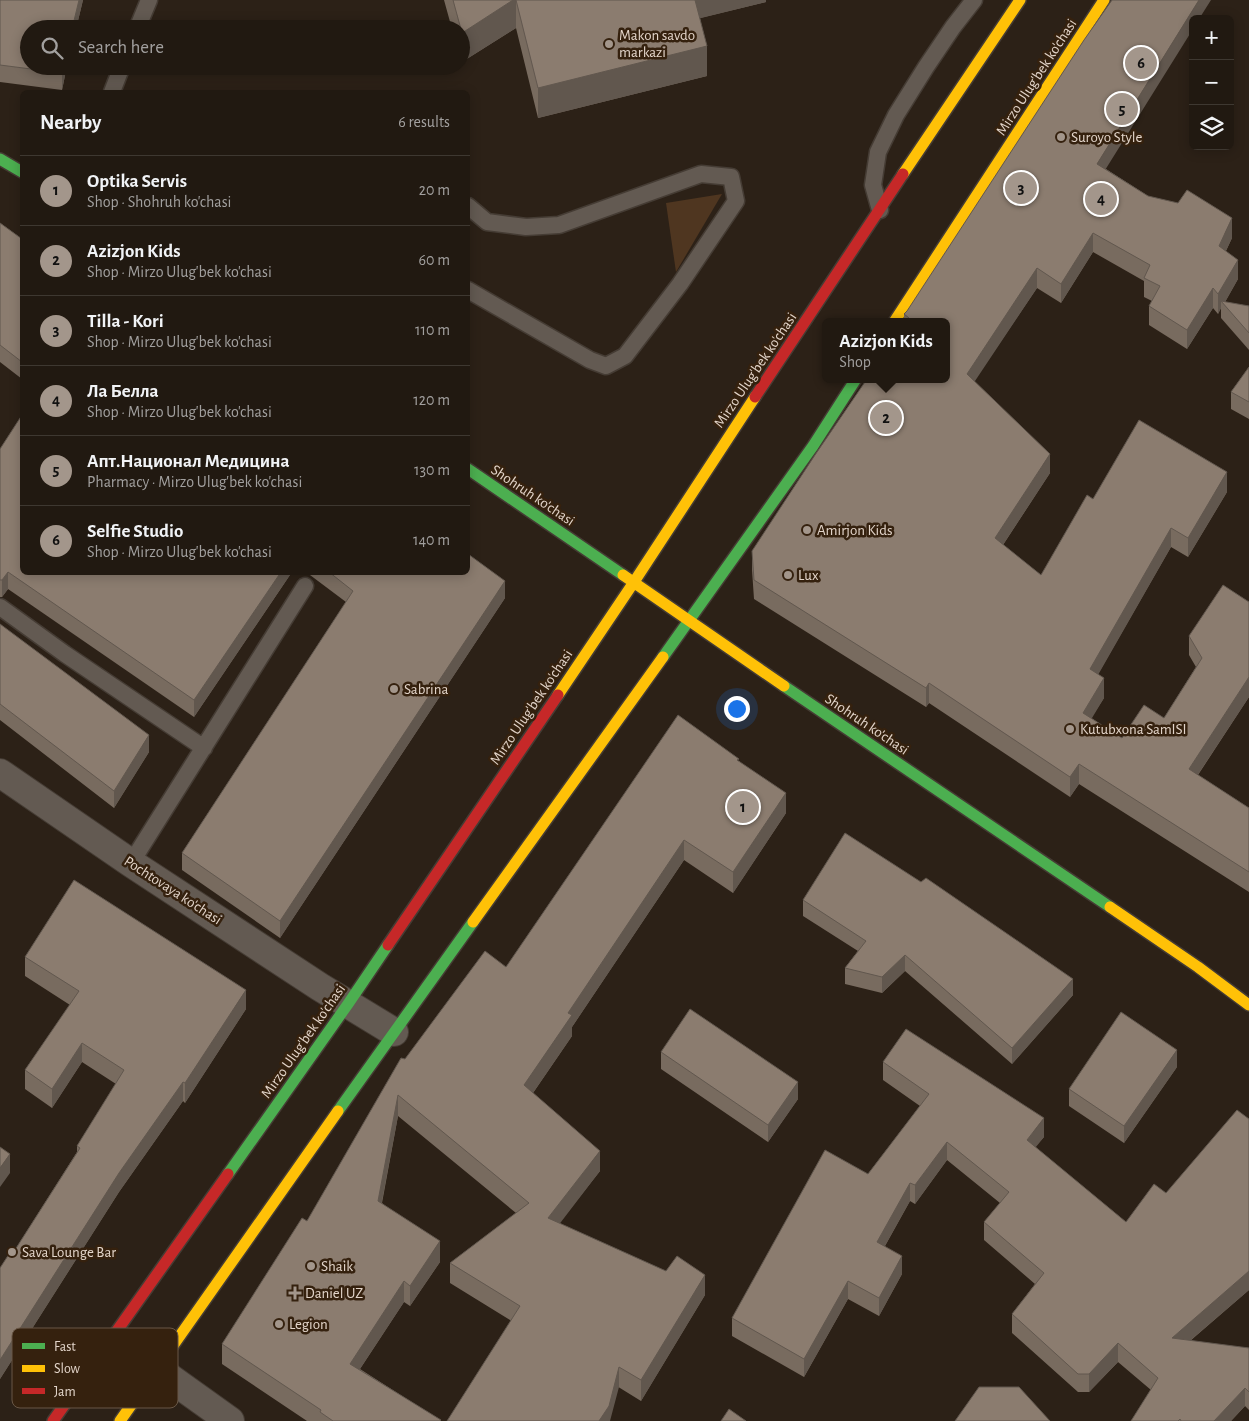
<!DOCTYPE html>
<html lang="en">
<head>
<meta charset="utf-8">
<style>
  :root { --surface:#211911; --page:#29221a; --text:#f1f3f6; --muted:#a2a09f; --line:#3e3831; --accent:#a3968b }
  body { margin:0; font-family:"Alegreya Sans",sans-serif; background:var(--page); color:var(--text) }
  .controls { position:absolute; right:15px; top:15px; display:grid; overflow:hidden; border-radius:8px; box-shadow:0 2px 12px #0003 }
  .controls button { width:45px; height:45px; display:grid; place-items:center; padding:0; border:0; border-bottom:1px solid var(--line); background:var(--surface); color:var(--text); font:25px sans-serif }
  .you { position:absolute; left:736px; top:708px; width:18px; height:18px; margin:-12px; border:4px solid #fff; border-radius:50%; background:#1a73e8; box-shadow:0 0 0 8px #1a73e833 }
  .badge { display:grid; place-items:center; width:32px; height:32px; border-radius:50%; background:var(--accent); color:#111; font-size:16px; font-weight:700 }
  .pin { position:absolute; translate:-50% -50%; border:2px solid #fff; box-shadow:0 1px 5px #0006 }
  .popup { position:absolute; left:822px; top:318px; width:128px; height:65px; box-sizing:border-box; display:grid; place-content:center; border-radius:8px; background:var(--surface); filter:drop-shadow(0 1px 4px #0005); font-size:16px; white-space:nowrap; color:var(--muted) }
  .popup b { font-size:19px; color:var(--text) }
  .popup::after { content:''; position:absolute; left:50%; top:100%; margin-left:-10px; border:10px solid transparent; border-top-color:var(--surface) }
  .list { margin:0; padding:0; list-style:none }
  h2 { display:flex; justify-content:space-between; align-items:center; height:65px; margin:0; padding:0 20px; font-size:21px }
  h2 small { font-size:16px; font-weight:400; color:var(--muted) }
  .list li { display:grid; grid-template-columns:32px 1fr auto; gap:15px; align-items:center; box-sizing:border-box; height:70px; padding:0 20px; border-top:1px solid var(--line) }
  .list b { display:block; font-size:19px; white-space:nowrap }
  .list p { margin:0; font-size:16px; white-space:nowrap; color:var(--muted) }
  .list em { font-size:16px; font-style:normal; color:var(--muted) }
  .icon { flex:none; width:28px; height:28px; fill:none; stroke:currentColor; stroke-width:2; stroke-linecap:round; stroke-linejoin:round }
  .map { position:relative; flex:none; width:1249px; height:1421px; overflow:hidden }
  .search { position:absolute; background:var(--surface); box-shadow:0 2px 12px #0003; left:20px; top:20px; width:450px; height:55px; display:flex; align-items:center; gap:12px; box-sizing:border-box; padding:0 18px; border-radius:28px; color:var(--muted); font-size:19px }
  .panel { position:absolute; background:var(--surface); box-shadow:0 2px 12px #0003; left:20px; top:90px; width:450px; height:485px; border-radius:8px }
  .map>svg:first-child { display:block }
  .green { fill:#4f3620 }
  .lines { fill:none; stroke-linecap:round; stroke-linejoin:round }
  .lane-casing { stroke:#453c34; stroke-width:19 }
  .street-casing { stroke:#453c34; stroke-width:30 }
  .fast-casing { stroke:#453c34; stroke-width:14 }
  .slow-casing { stroke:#453c34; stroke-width:14 }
  .jam-casing { stroke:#453c34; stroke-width:14 }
  .lane { stroke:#635a52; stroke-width:16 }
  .street { stroke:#635a52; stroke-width:28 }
  .fast { stroke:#4caf50; stroke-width:11 }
  .slow { stroke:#ffc107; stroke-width:11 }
  .jam { stroke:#c62828; stroke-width:11 }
  .wall { fill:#786b5f }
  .shaded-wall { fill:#61574e }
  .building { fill:#8b7c6f; stroke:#61574e }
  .poi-dot { fill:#a3968b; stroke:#35210e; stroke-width:2 }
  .labels { text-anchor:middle; stroke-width:5; stroke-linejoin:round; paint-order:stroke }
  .poi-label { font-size:15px; fill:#e3d5ca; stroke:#35210e; text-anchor:start }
  .street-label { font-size:15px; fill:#e3d5ca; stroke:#35210e }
  .key { fill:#35210e; stroke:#695746; stroke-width:1 }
  .key-label { font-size:14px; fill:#e3d5ca }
</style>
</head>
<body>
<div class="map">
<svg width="1249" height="1421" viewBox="0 0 1249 1421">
  <rect width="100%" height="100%" fill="#2c2117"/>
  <path class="green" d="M722,194L676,272L666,203Z"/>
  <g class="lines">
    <g class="lane-casing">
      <path id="lane" d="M137,29L149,0
        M112,92L122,66
        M468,206L487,222L526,227L559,225L701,174L731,177L736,201L680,284L625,356L606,366L590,360L468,290
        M880,210L873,185L878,152L896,115L926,67L953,27L974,0
        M0,607L65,654L204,748
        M131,863L305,586"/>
    </g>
    <g class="street-casing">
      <path id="street" d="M0,773L131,863L320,987L394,1032
        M156,1368L230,1421"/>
    </g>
    <g class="fast-casing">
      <path id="fast" d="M0,159L22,172
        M468,469L623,575
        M663,657L813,446L856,379
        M784,686L1110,907
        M338,1111L473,922
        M228,1174L348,1004L388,945"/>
    </g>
    <g class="slow-casing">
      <path id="slow" d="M903,174L1020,0
        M894,322L1104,0
        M623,575L784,686
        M558,695L634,582L755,397
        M1110,907L1198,967L1249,1005
        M473,922L663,657
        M120,1421L338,1111"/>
    </g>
    <g class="jam-casing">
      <path id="jam" d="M755,397L903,174
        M388,945L558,695
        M53,1421L228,1174"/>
    </g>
    <use href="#lane" class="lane"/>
    <use href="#street" class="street"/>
    <use href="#fast" class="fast"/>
    <use href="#slow" class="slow"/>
    <use href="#jam" class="jam"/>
  </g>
  <path class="wall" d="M0,0H83L76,29H29L67,66L62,90L0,82Z
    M444,0H766V2L700,18L707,76L538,118L516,28L462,62L461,59V29H452Z
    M1106,169L1148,196L1232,238L1226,251L1238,279L1225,302L1249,306V350L1221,318V308L1218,314L1213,308L1187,349L1149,325V306L1152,301L1144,297V281L1093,252L1061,303L1037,288L974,381L1050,473L1003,545L1041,575L1093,499L1227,492L1188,557L1171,547L1098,674L1104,698L1091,718L1122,738L1164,718L1196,667L1189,655V636L1249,602V697L1198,775L1249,808V892L1079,784L1070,797L929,703L926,707L754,599L752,570V551L946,322H904V314Z
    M0,223L22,239V379L0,362Z
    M1249,367V419L1231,409V392Z
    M0,449L22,572H292L194,717L8,589L2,597H0Z
    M306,572H468L505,598L280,938L182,870V853L346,602Z
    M0,624L149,752L114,808L0,720Z
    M739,761L786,813L733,893L684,860L572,1027V1036L533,1093L600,1171L559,1223L705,1295L641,1401L450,1283V1263L516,1213L398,1116L382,1203L440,1262L410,1306L404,1302L360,1369L441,1421H307L222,1364V1344L307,1221L405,1059L506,967Z
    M803,900L1073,995L1012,1064L905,971L882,993L845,984V968L858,951L803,916Z
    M25,957L246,1009L185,1103L183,1101L119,1192L0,1379V1268L13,1253L77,1152V1146L116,1084L82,1062L52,1108L25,1089V1070L70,1005L25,976Z
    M661,1052L798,1099L768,1142L661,1069Z
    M883,1062L1044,1137L1035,1147L1126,1222L1166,1193L1249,1119V1290L1190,1341L1249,1348V1410L1245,1406L1231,1421H1131L1151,1390L1118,1362L1089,1392H1078L1012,1333V1314L1035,1284L984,1240V1222L1000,1203L947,1160L915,1204L910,1201L885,1246L902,1274L879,1316L848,1299L804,1377L732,1336V1318L868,1174L920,1106L883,1080Z
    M1177,1067L1124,1143L1069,1106V1089Z"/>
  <path class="shaded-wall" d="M79,0H83L76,29H72Z
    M513,0H516V28L462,62V33Z
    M693,0H766V2L693,20Z
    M1199,0H1211L1199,19H1193V29L1097,183V164Z
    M707,46V76L538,118V88Z
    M63,66H67L62,90V73Z
    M1232,218V238L1219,265V246Z
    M1093,233V252L1061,303V284Z
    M1238,260V279L1224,304L1221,301V308L1218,314V294Z
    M1037,268V288L967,393V374Z
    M1213,288V308L1187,349V330Z
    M1050,454V473L995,557V538Z
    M1227,472V492L1188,557V538Z
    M1171,528V547L1090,689V669Z
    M8,572V589L2,597V580Z
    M281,572H292L194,717V700Z
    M505,581V598L280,938V921Z
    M1249,677V697L1189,788V769Z
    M1104,678V698L1083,733V713Z
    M929,683V703L926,707V688Z
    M149,735V752L114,808V791Z
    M1079,764V784L1070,797V777Z
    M786,793V813L733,893V872Z
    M684,840V860L572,1027V1036L524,1106V1085L568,1013Z
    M905,955V971L882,993V977Z
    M1073,979V995L1012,1064V1048Z
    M246,990V1009L185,1103V1083Z
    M82,1043V1062L52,1108V1089Z
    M1177,1050V1067L1124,1143V1126Z
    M183,1082V1101L119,1192L0,1379V1360L119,1173Z
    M798,1082V1099L768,1142V1125Z
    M398,1095V1116L378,1222V1201Z
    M1044,1118V1137L1027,1158V1140Z
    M947,1142V1160L915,1204V1185Z
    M600,1151V1171L548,1239V1218Z
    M10,1154V1173L0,1187V1168Z
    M910,1183V1201L877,1260V1242Z
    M440,1241V1262L410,1306V1286Z
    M902,1256V1274L879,1316V1298Z
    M1249,1271V1290L1172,1356V1338Z
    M705,1275V1295L641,1401V1380Z
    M404,1281V1302L350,1384V1364Z
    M848,1281V1299L804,1377V1359Z
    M1118,1343V1362L1089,1392V1374Z
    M619,1367V1387L610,1421H599Z
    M1245,1388V1406L1231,1421H1214Z"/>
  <path class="building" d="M0,0H79L72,29H29V66H63L62,73L0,65Z
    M453,0H513L462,33Z
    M516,0H695L707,46L538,88Z
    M1112,0H1199L1097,164L1148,196L1178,203L1187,190L1232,218L1219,246L1238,260L1218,294L1213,288L1187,330L1149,306L1160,286L1144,278L1150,265L1093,233L1061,284L1037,268L967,374L1050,454L995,538L1041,575L1087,495L1093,499L1139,420L1227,472L1188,538L1171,528L1090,669L1104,678L1083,713L1122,738L1144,705L1164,718L1202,658L1189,636L1223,585L1249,602V677L1189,769L1249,808V872L1079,764L1070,777L929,683L926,688L754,580L752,551L815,455L867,379H946V322H907L909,318L904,314L907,311L1084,40Z
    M0,223L22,239V362L0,345Z
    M1221,301L1249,306V333Z
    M1249,367V402L1231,392Z
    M22,415V572H281L194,700L8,572L2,580H0V449Z
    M468,554L505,581L280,921L182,853L353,591L329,572H468Z
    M0,624L149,735L114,791L0,704Z
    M678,715L739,759L737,760L786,793L733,872L684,840L568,1013L572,1015L524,1085L600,1151L548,1218L666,1271L677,1256L705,1275L641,1380L619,1367L609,1406L599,1421H447L520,1306L450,1263L529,1203L398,1095L378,1201L440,1241L410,1286L404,1281L350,1364L441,1420L440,1421H333L320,1412L321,1410L222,1344L302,1218L307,1221L401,1058L405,1059L485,951L506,967Z
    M845,833L921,882L926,878L1073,979L1012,1048L905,955L882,977L845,968L866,941L803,900Z
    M74,880L246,990L185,1083L183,1082L119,1173L0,1360V1268L11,1251L13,1253L80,1148L77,1146L124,1070L82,1043L52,1089L25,1070L79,991L25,957Z
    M690,1009L798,1082L768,1125L661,1052Z
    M1121,1012L1177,1050L1124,1126L1069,1089Z
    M906,1029L1044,1118L1027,1140L1126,1222L1154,1184L1166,1193L1237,1110L1249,1119V1271L1172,1338L1249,1348V1392L1245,1388L1214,1421H1181L1180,1419L1178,1421H1131L1158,1378L1118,1343L1089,1374H1078L1012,1314L1044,1273L984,1222L1009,1192L947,1142L915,1185L910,1183L877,1242L902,1256L879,1298L848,1281L804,1359L732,1318L825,1150L868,1174L929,1094L883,1062Z
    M0,1147L10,1154L0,1168Z
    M979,1387H1019L1050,1421H955Z
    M729,1409L746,1421H721Z"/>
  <g class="poi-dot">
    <circle cx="609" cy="44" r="5"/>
    <circle cx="1061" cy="137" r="5"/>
    <circle cx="807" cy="530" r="5"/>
    <circle cx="788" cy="575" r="5"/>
    <circle cx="394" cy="689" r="5"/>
    <circle cx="1070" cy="729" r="5"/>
    <circle cx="12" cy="1252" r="5"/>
    <circle cx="311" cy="1266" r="5"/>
    <path d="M292.5 1285.5h5v5h5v5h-5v5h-5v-5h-5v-5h5z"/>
    <circle cx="279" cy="1324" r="5"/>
  </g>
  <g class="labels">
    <g class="poi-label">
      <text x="619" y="40">Makon savdo<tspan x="619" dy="17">markazi</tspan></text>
      <text x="1071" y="142">Suroyo Style</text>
      <text x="817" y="535">Amirjon Kids</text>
      <text x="798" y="580">Lux</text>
      <text x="404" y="694">Sabrina</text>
      <text x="1080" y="734">Kutubxona SamISI</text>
      <text x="22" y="1257">Sava Lounge Bar</text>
      <text x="321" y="1271">Shaik</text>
      <text x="305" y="1298">Daniel UZ</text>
      <text x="289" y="1329">Legion</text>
    </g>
    <g class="street-label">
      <text transform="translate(1036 77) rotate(-57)" y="5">Mirzo Ulug'bek ko'chasi</text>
      <text transform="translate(755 370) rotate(-56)" y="5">Mirzo Ulug'bek ko'chasi</text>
      <text transform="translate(533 495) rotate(34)" y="5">Shohruh ko'chasi</text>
      <text transform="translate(531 707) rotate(-56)" y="5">Mirzo Ulug'bek ko'chasi</text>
      <text transform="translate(867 724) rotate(34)" y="5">Shohruh ko'chasi</text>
      <text transform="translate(173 890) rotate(33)" y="5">Pochtovaya ko'chasi</text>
      <text transform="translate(303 1041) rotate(-55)" y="5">Mirzo Ulug'bek ko'chasi</text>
    </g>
  </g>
  <rect x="12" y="1328" width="166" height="80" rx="8" class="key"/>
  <rect x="22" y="1343" width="23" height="6" fill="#4caf50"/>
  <rect x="22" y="1365" width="23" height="7" fill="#ffc107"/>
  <rect x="22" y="1388" width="23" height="6" fill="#c62828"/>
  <g class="key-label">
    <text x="54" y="1351">Fast</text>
    <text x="54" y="1373">Slow</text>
    <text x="54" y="1396">Jam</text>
  </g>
</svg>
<div class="controls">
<button>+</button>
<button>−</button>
<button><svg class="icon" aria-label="layers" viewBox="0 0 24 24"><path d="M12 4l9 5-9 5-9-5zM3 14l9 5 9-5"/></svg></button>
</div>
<div class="you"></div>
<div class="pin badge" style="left:743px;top:807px">1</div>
<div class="pin badge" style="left:886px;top:418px">2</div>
<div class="popup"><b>Azizjon Kids</b>Shop</div>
<div class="pin badge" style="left:1021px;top:188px">3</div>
<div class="pin badge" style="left:1101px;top:199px">4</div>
<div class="pin badge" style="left:1122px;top:109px">5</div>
<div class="pin badge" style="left:1141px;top:63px">6</div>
<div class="search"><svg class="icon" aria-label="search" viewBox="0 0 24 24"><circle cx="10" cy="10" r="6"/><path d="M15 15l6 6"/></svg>Search here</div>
<section class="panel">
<h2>Nearby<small>6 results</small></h2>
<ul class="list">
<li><span class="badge">1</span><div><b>Optika Servis</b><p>Shop · Shohruh ko'chasi</p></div><em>20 m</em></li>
<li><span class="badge">2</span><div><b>Azizjon Kids</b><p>Shop · Mirzo Ulug'bek ko'chasi</p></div><em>60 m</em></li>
<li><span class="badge">3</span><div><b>Tilla - Kori</b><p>Shop · Mirzo Ulug'bek ko'chasi</p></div><em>110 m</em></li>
<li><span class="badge">4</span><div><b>Ла Белла</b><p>Shop · Mirzo Ulug'bek ko'chasi</p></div><em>120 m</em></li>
<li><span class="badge">5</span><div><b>Апт.Национал Медицина</b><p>Pharmacy · Mirzo Ulug'bek ko'chasi</p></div><em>130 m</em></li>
<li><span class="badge">6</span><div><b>Selfie Studio</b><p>Shop · Mirzo Ulug'bek ko'chasi</p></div><em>140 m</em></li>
</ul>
</section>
</div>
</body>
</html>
